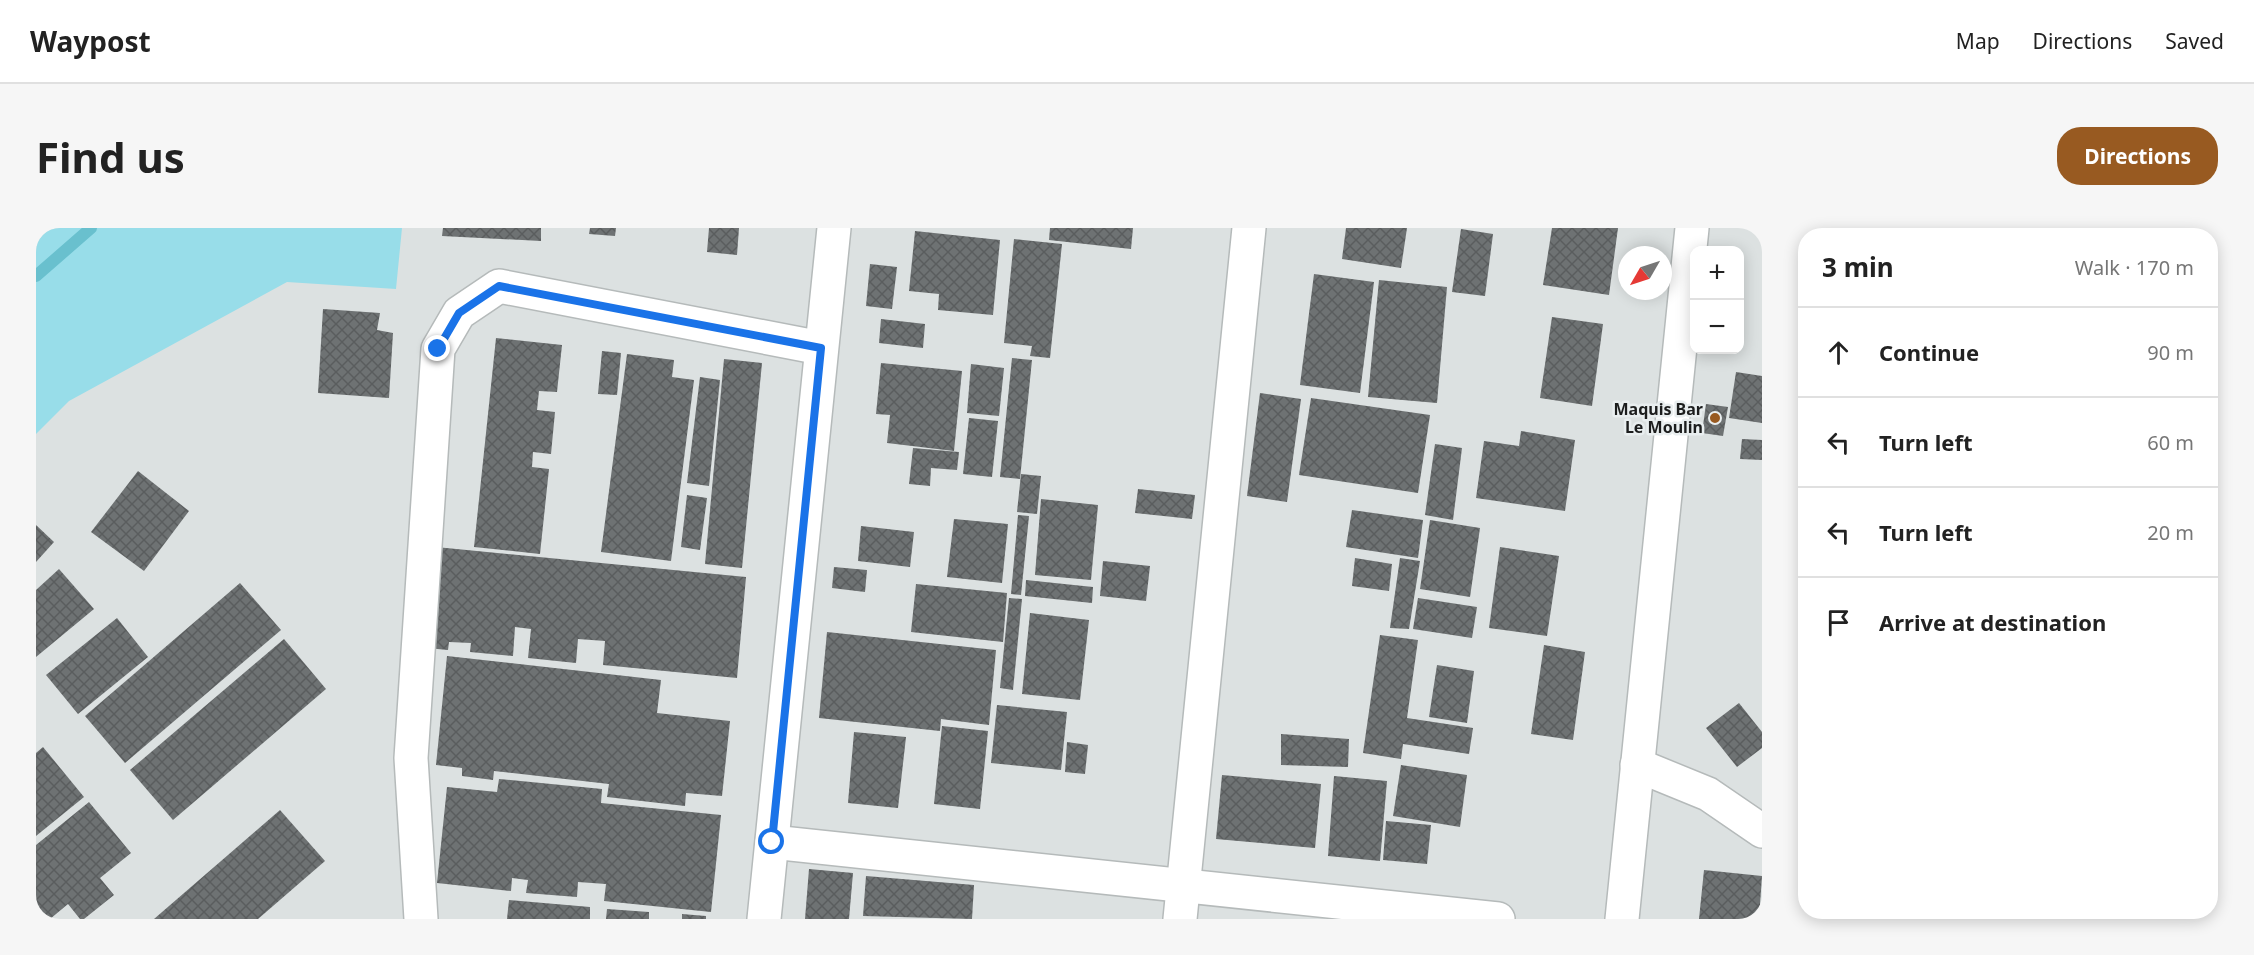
<!DOCTYPE html>
<html lang="en">
<head>
<meta charset="utf-8">
<style>
	:root { --surface:#fff; --page:#f6f6f6; --text:#222; --muted:#767676; --line:#e0e0e0; --accent:#985a21 }
	body { margin:0; font-family:"Noto Sans",sans-serif; background:var(--page); color:var(--text) }
	.controls { position:absolute; right:18px; top:18px; display:grid; overflow:hidden; border-radius:12px; box-shadow:0 3px 15px #0003 }
	.controls button { width:54px; height:54px; display:grid; place-items:center; padding:0; border:0; border-bottom:2px solid var(--line); background:var(--surface); color:var(--text); font:30px sans-serif }
	.compass { position:absolute; left:1582px; top:18px; width:54px; height:54px; border-radius:50%; background:var(--surface); box-shadow:0 3px 15px #0003; rotate:231deg }
	.stop { position:absolute; width:18px; height:18px; margin:-14px; border:4px solid #1a73e8; border-radius:50%; background:#fff }
	.stop.end { background:#1a73e8; border-color:#fff; box-shadow:0 2px 6px #0008 }
	.list { margin:0; padding:0; list-style:none }
	h2 { display:flex; justify-content:space-between; align-items:center; height:78px; margin:0; padding:0 24px; font-size:26px }
	h2 small { font-size:20px; font-weight:400; color:var(--muted) }
	.list li { display:grid; grid-template-columns:39px 1fr auto; gap:18px; align-items:center; box-sizing:border-box; height:90px; padding:0 24px; border-top:2px solid var(--line) }
	.list b { display:block; font-size:22px; white-space:nowrap }
	.list em { font-size:20px; font-style:normal; color:var(--muted) }
	.icon { flex:none; width:33px; height:33px; fill:none; stroke:currentColor; stroke-width:2; stroke-linecap:round; stroke-linejoin:round }
	.map { position:relative; flex:none; width:1726px; height:691px; overflow:hidden; border-radius:24px }
	header { display:flex; align-items:center; gap:36px; box-sizing:border-box; height:84px; padding:0 30px; background:var(--surface); border-bottom:2px solid var(--line) }
	header strong { font-size:28px }
	nav { display:flex; gap:33px; margin-inline-start:auto; font-size:21px }
	.intro { display:flex; align-items:center; justify-content:space-between; box-sizing:border-box; height:144px; padding:0 36px }
	h1 { margin:0; font-size:42px }
	.button { padding:15px 27px; border-radius:24px; background:var(--accent); color:#fff; font-size:21px; font-weight:700 }
	main { display:flex; gap:36px; padding:0 36px }
	aside { flex:1; background:var(--surface); border-radius:24px; box-shadow:0 3px 15px #0003 }
	.map>svg:first-child { display:block }
	.grass { fill:#98dde9 }
	.lines { fill:none; stroke-linecap:round; stroke-linejoin:round }
	.stream { stroke:#69c0ce; stroke-width:12 }
	.building { fill:url(#building-cross-hatch) }
	.minor-casing { stroke:#b5baba; stroke-width:36 }
	.minor { stroke:#fff; stroke-width:33 }
	.route { stroke:#1a73e8; stroke-width:8 }
	.poi-dot { fill:#985a21; stroke:#e9eeef; stroke-width:2 }
	.labels { text-anchor:middle; dominant-baseline:central; stroke-width:5; stroke-linejoin:round; paint-order:stroke }
	.poi-label { font-size:16px; font-weight:bold; fill:#1c1d1d; stroke:#e9eeef; text-anchor:end }
</style>
</head>
<body>
<header>
<strong>Waypost</strong>
<nav><a>Map</a><a>Directions</a><a>Saved</a></nav>
</header>
<div class="intro"><h1>Find us</h1><a class="button">Directions</a></div>
<main>
<div class="map">
<svg width="1726" height="691" viewBox="0 0 1726 691">
	<defs>
		<pattern id="building-cross-hatch" width="8" height="8" patternUnits="userSpaceOnUse" patternTransform="scale(1.5)"><rect width="8" height="8" fill="#6e7273"/><path d="M0 0l8 8M0 8l8-8" fill="none" stroke="#5a5d5e"/></pattern>
	</defs>
	<rect width="100%" height="100%" fill="#dce1e1"/>
	<path class="grass" d="M 0,0 L 366,0 L 360,61 L 251,54 L 33,173 L 0,206 Z"/>
	<g class="lines">
		<path class="stream" d="M 0,48 L 55,0"/>
	</g>
	<g class="building">
		<path d="M 407,0 L 505,0 L 505,13 L 406,8 Z"/>
		<path d="M 554,0 L 580,0 L 579,8 L 553,6 Z"/>
		<path d="M 673,0 L 703,0 L 701,27 L 671,24 Z"/>
		<path d="M 1014,0 L 1097,0 L 1095,21 L 1013,12 Z"/>
		<path d="M 1310,0 L 1371,0 L 1365,40 L 1306,31 Z"/>
		<path d="M 1516,0 L 1582,0 L 1573,67 L 1507,57 Z"/>
		<path d="M 1425,1 L 1457,6 L 1449,68 L 1416,64 Z"/>
		<path d="M 879,3 L 964,12 L 957,87 L 902,82 L 903,66 L 873,63 Z"/>
		<path d="M 978,11 L 1026,16 L 1014,130 L 994,128 L 996,118 L 968,115 Z"/>
		<path d="M 834,36 L 861,39 L 856,81 L 830,78 Z"/>
		<path d="M 1278,46 L 1338,54 L 1324,165 L 1264,157 Z"/>
		<path d="M 1343,52 L 1411,59 L 1401,175 L 1332,169 Z"/>
		<path d="M 287,81 L 344,85 L 341,102 L 357,105 L 353,170 L 282,165 Z"/>
		<path d="M 1516,89 L 1567,96 L 1556,178 L 1504,170 Z"/>
		<path d="M 845,91 L 889,96 L 887,120 L 843,115 Z"/>
		<path d="M 460,110 L 526,117 L 521,164 L 503,163 L 501,182 L 519,184 L 515,226 L 497,224 L 496,239 L 513,241 L 504,326 L 438,319 Z"/>
		<path d="M 566,123 L 585,125 L 581,167 L 562,166 Z"/>
		<path d="M 591,126 L 638,132 L 636,149 L 658,152 L 635,333 L 565,324 Z"/>
		<path d="M 976,130 L 996,132 L 984,251 L 964,249 Z"/>
		<path d="M 688,131 L 726,135 L 706,340 L 669,336 Z"/>
		<path d="M 845,135 L 926,143 L 918,223 L 851,215 L 854,187 L 840,186 Z"/>
		<path d="M 935,136 L 968,140 L 963,188 L 931,185 Z"/>
		<path d="M 1700,144 L 1726,148 L 1726,195 L 1693,190 Z"/>
		<path d="M 664,149 L 684,152 L 673,258 L 651,255 Z"/>
		<path d="M 1224,165 L 1265,171 L 1251,274 L 1211,268 Z"/>
		<path d="M 1275,170 L 1394,187 L 1382,265 L 1263,247 Z"/>
		<path d="M 1670,176 L 1692,179 L 1687,208 L 1666,205 Z"/>
		<path d="M 933,190 L 962,193 L 956,249 L 927,246 Z"/>
		<path d="M 1485,203 L 1539,212 L 1529,283 L 1440,270 L 1448,213 L 1483,218 Z"/>
		<path d="M 1706,211 L 1726,212 L 1726,232 L 1704,231 Z"/>
		<path d="M 1399,216 L 1426,220 L 1417,292 L 1389,287 Z"/>
		<path d="M 877,220 L 923,224 L 921,242 L 895,240 L 894,258 L 873,256 Z"/>
		<path d="M 102,243 L 153,283 L 108,343 L 55,304 Z"/>
		<path d="M 985,246 L 1005,248 L 1001,286 L 981,284 Z"/>
		<path d="M 1102,261 L 1159,267 L 1156,291 L 1099,285 Z"/>
		<path d="M 651,267 L 671,270 L 664,322 L 645,319 Z"/>
		<path d="M 1005,271 L 1062,277 L 1055,352 L 999,347 Z"/>
		<path d="M 1316,282 L 1387,292 L 1382,330 L 1310,319 Z"/>
		<path d="M 982,287 L 993,288 L 985,367 L 975,366 Z"/>
		<path d="M 918,291 L 972,296 L 966,355 L 911,349 Z"/>
		<path d="M 1394,292 L 1444,300 L 1434,369 L 1384,361 Z"/>
		<path d="M 0,297 L 18,314 L 0,334 Z"/>
		<path d="M 825,298 L 878,304 L 874,339 L 822,333 Z"/>
		<path d="M 400,319 L 710,349 L 701,450 L 567,437 L 569,413 L 542,411 L 540,435 L 492,430 L 495,401 L 479,399 L 477,428 L 434,424 L 435,415 L 413,414 L 412,422 L 391,420 Z"/>
		<path d="M 1464,319 L 1523,328 L 1511,408 L 1453,400 Z"/>
		<path d="M 1319,330 L 1356,336 L 1353,363 L 1316,358 Z"/>
		<path d="M 1364,330 L 1384,333 L 1373,401 L 1354,400 Z"/>
		<path d="M 1067,333 L 1114,338 L 1110,373 L 1064,368 Z"/>
		<path d="M 798,339 L 831,342 L 829,364 L 796,360 Z"/>
		<path d="M 23,341 L 58,381 L 0,429 L 0,362 Z"/>
		<path d="M 990,352 L 1057,359 L 1056,375 L 989,368 Z"/>
		<path d="M 204,355 L 245,402 L 89,535 L 49,488 Z"/>
		<path d="M 880,356 L 971,365 L 967,414 L 875,404 Z"/>
		<path d="M 973,370 L 986,371 L 977,462 L 964,460 Z"/>
		<path d="M 1382,370 L 1441,379 L 1436,410 L 1377,401 Z"/>
		<path d="M 994,385 L 1053,392 L 1044,472 L 986,466 Z"/>
		<path d="M 81,390 L 112,429 L 42,486 L 10,447 Z"/>
		<path d="M 791,404 L 960,422 L 953,497 L 905,491 L 904,503 L 783,490 Z"/>
		<path d="M 1344,407 L 1382,412 L 1371,490 L 1437,500 L 1433,526 L 1367,516 L 1365,531 L 1327,525 Z"/>
		<path d="M 248,411 L 290,461 L 137,592 L 94,542 Z"/>
		<path d="M 1508,417 L 1549,424 L 1537,512 L 1495,506 Z"/>
		<path d="M 411,428 L 625,452 L 621,485 L 694,493 L 686,568 L 650,565 L 649,578 L 571,569 L 573,556 L 458,543 L 457,552 L 426,548 L 426,540 L 400,537 Z"/>
		<path d="M 1401,437 L 1438,443 L 1431,495 L 1393,489 Z"/>
		<path d="M 1703,475 L 1726,504 L 1726,520 L 1701,539 L 1670,500 Z"/>
		<path d="M 961,477 L 1031,484 L 1025,542 L 955,535 Z"/>
		<path d="M 906,498 L 952,503 L 944,581 L 898,576 Z"/>
		<path d="M 818,504 L 870,509 L 862,580 L 812,575 Z"/>
		<path d="M 1245,506 L 1313,511 L 1312,539 L 1245,537 Z"/>
		<path d="M 1031,514 L 1052,517 L 1049,546 L 1029,544 Z"/>
		<path d="M 7,519 L 48,569 L 0,608 L 0,525 Z"/>
		<path d="M 1365,537 L 1431,547 L 1424,599 L 1357,588 Z"/>
		<path d="M 1186,547 L 1285,556 L 1279,620 L 1180,611 Z"/>
		<path d="M 1298,548 L 1351,553 L 1344,633 L 1292,628 Z"/>
		<path d="M 463,551 L 566,561 L 565,575 L 685,587 L 675,684 L 568,673 L 570,656 L 542,654 L 541,669 L 490,665 L 492,652 L 476,650 L 475,663 L 401,655 L 411,559 L 461,564 Z"/>
		<path d="M 53,574 L 95,625 L 64,650 L 78,667 L 48,691 L 44,691 L 32,676 L 14,691 L 0,691 L 0,617 Z"/>
		<path d="M 244,582 L 289,633 L 222,691 L 118,691 Z"/>
		<path d="M 1350,593 L 1395,597 L 1391,636 L 1347,632 Z"/>
		<path d="M 773,641 L 817,645 L 813,691 L 769,691 Z"/>
		<path d="M 1668,642 L 1726,648 L 1723,691 L 1663,691 Z"/>
		<path d="M 830,648 L 938,657 L 936,691 L 827,688 Z"/>
		<path d="M 473,672 L 554,679 L 554,691 L 471,691 Z"/>
		<path d="M 571,681 L 613,684 L 613,691 L 570,691 Z"/>
		<path d="M 646,686 L 670,688 L 670,691 L 646,691 Z"/>
	</g>
	<g class="lines">
		<defs>
			<g id="minor">
				<path d="M 1601,537 L 1672,566 L 1726,603"/>
				<path d="M 736,614 L 1462,691"/>
				<path d="M 385,691 L 375,530 L 402,121 L 423,85 L 463,58 L 785,120"/>
				<path d="M 728,691 L 798,0"/>
				<path d="M 1144,691 L 1213,0"/>
				<path d="M 1586,691 L 1656,0"/>
			</g>
		</defs>
		<use href="#minor" class="minor-casing"/>
		<use href="#minor" class="minor"/>
	</g>
	<g class="lines">
		<path class="route" d="M 402,121 L 423,85 L 463,58 L 785,120 L 736,614"/>
	</g>
	<circle class="poi-dot" cx="1679" cy="190" r="6"/>
	<g class="labels">
		<g class="poi-label">
			<text x="1667" y="181">Maquis Bar<tspan x="1667" dy="18">Le Moulin</tspan></text>
		</g>
	</g>
</svg>
<div class="controls">
<button>+</button>
<button>−</button>
</div>
<svg class="compass" viewBox="-18 -18 36 36"><path d="M0-13l5 13h-10z" fill="#e53935"/><path d="M0 13l5-13h-10z" fill="#767676"/></svg>
<div class="stop" style="left:736px;top:614px"></div>
<div class="stop end" style="left:402px;top:121px"></div>
</div>
<aside>
<h2>3 min<small>Walk · 170 m</small></h2>
<ul class="list">
<li><svg class="icon" aria-label="ahead" viewBox="0 0 24 24"><path d="M12 20V5M6 11l6-6 6 6"/></svg><div><b>Continue</b></div><em>90 m</em></li>
<li><svg class="icon" aria-label="left" viewBox="0 0 24 24"><path d="M17 20v-9H6M10 6l-5 5 5 5"/></svg><div><b>Turn left</b></div><em>60 m</em></li>
<li><svg class="icon" aria-label="left" viewBox="0 0 24 24"><path d="M17 20v-9H6M10 6l-5 5 5 5"/></svg><div><b>Turn left</b></div><em>20 m</em></li>
<li><svg class="icon" aria-label="arrive" viewBox="0 0 24 24"><path d="M6 21V4h12l-3 4 3 4H6"/></svg><div><b>Arrive at destination</b></div></li>
</ul>
</aside>
</main>
</body>
</html>
